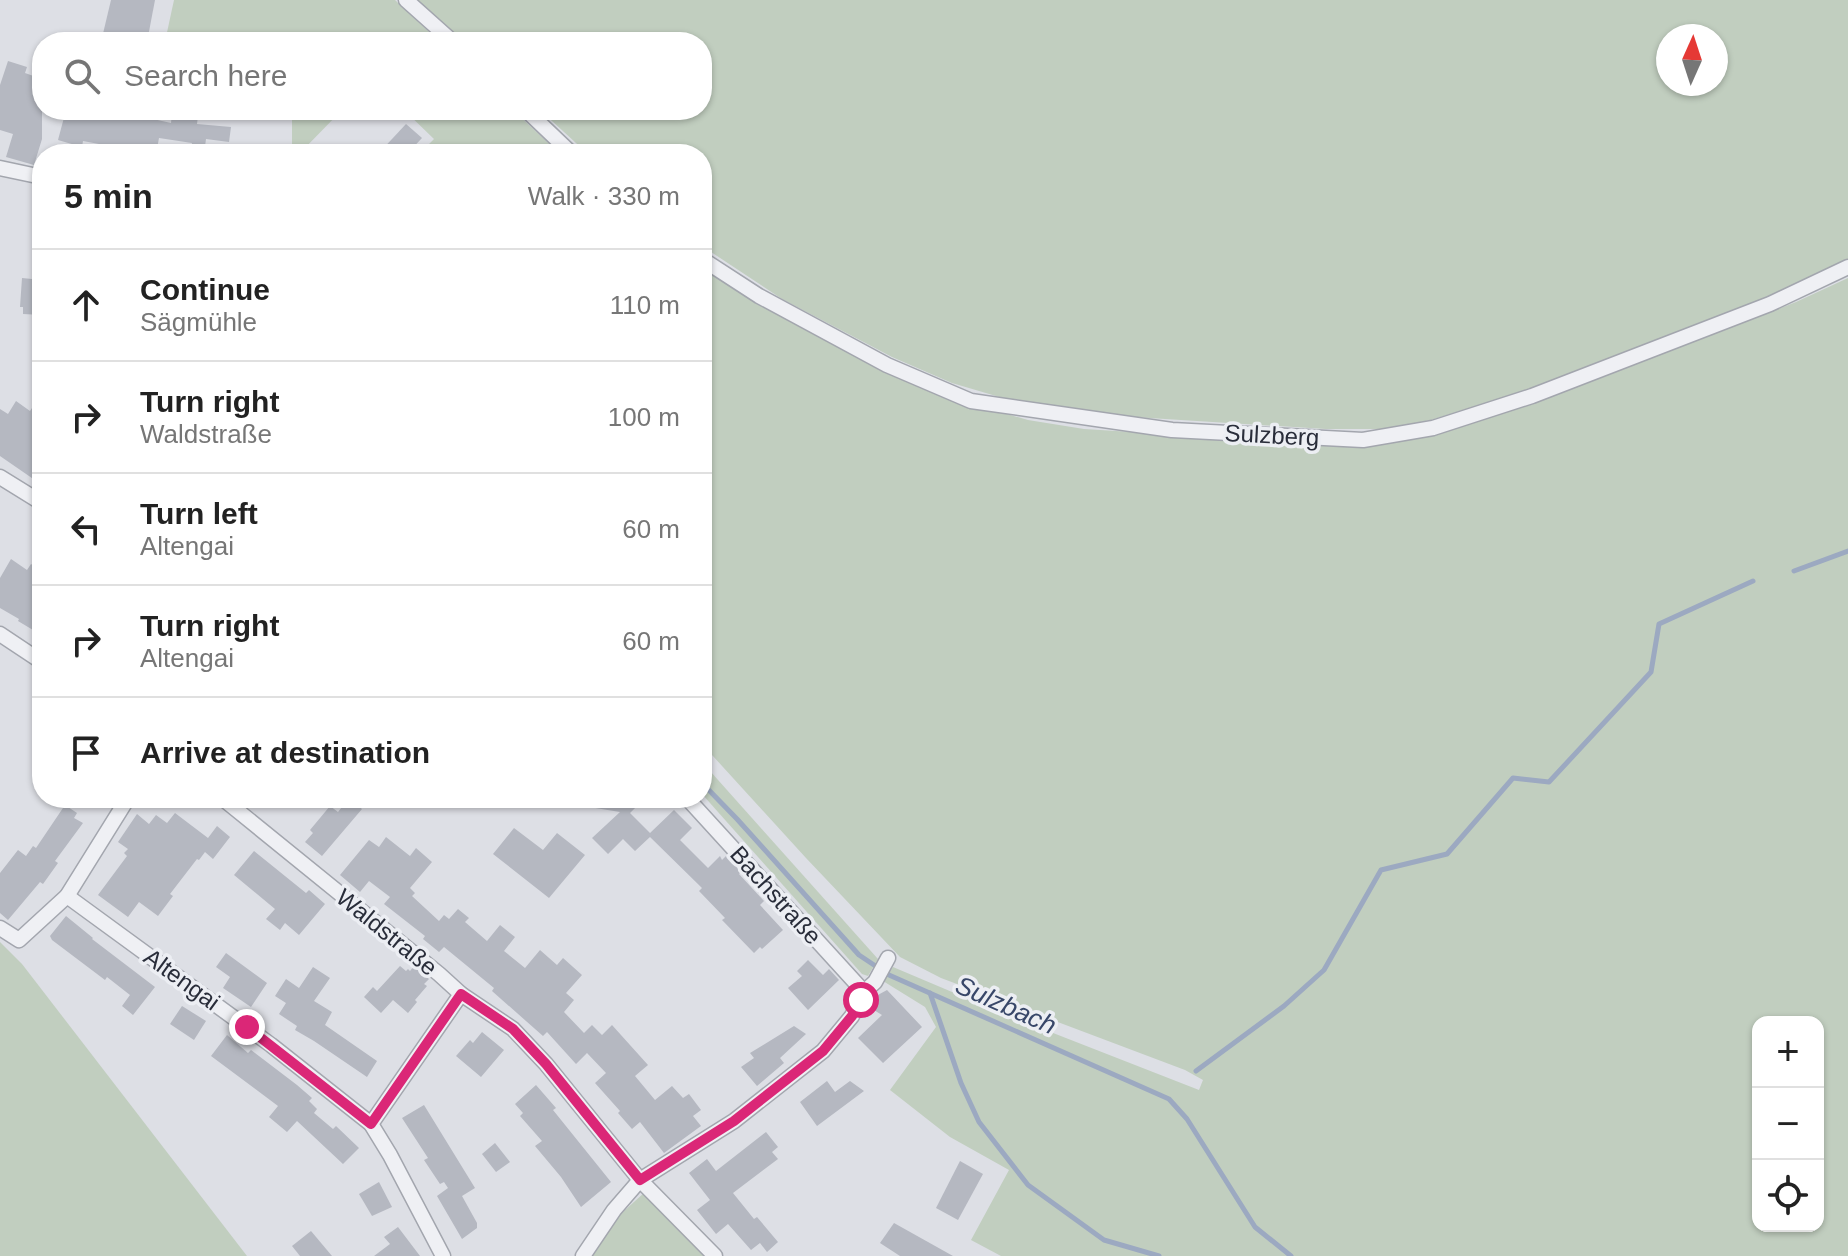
<!DOCTYPE html>
<html lang="en">
<head>
<meta charset="utf-8">
<style>
	:root { --surface:#fff; --page:#f6f6f6; --text:#222; --muted:#767676; --line:#e0e0e0 }
	body { margin:0; font-family:Helvetica,sans-serif; background:var(--page); color:var(--text) }
	.controls { position:absolute; right:24px; bottom:24px; display:grid; overflow:hidden; border-radius:16px; box-shadow:0 2px 6px #0004 }
	.controls button { width:72px; height:72px; display:grid; place-items:center; padding:0; border:0; border-bottom:2px solid var(--line); background:var(--surface); color:var(--text); font:40px sans-serif }
	.compass { position:absolute; left:1656px; top:24px; width:72px; height:72px; border-radius:50%; background:var(--surface); box-shadow:0 2px 6px #0004; rotate:3deg }
	.stop { position:absolute; width:24px; height:24px; margin:-18px; border:6px solid #db2777; border-radius:50%; background:#fff }
	.stop.end { background:#db2777; border-color:#fff; box-shadow:0 2px 8px #0008 }
	.list { margin:0; padding:0; list-style:none }
	h2 { display:flex; justify-content:space-between; align-items:center; height:104px; margin:0; padding:0 32px; font-size:34px }
	h2 small { font-size:26px; font-weight:400; color:var(--muted) }
	.list li { display:grid; grid-template-columns:52px 1fr auto; gap:24px; align-items:center; box-sizing:border-box; height:112px; padding:0 32px; border-top:2px solid var(--line) }
	.list b { display:block; font-size:30px; white-space:nowrap }
	.list p { margin:0; font-size:26px; white-space:nowrap; color:var(--muted) }
	.list em { font-size:26px; font-style:normal; color:var(--muted) }
	.icon { flex:none; width:44px; height:44px; fill:none; stroke:currentColor; stroke-width:2; stroke-linecap:round; stroke-linejoin:round }
	.map { position:relative; flex:none; width:1848px; height:1256px; overflow:hidden }
	.search { position:absolute; background:var(--surface); box-shadow:0 2px 6px #0004; left:32px; top:32px; width:680px; height:88px; display:flex; align-items:center; gap:20px; box-sizing:border-box; padding:0 28px; border-radius:32px; color:var(--muted); font-size:30px }
	.panel { position:absolute; background:var(--surface); box-shadow:0 2px 6px #0004; left:32px; top:144px; width:680px; height:664px; border-radius:32px }
	.map>svg:first-child { display:block }
	.green { fill:#c1cebf; fill-rule:evenodd }
	.lines { fill:none; stroke-linecap:round; stroke-linejoin:round }
	.stream { stroke:#9ca9c1; stroke-width:5 }
	.building { fill:#b5b8c1 }
	.street-casing { stroke:#a3a6ae; stroke-width:17 }
	.street { stroke:#eff0f4; stroke-width:14 }
	.route { stroke:#db2777; stroke-width:10 }
	.labels { text-anchor:middle; dominant-baseline:central; stroke-width:7; stroke-linejoin:round; paint-order:stroke }
	.street-label { font-size:24px; fill:#292d3a; stroke:#eceef3 }
	.water-label { font-size:26px; font-style:italic; fill:#384769; stroke:#eceef3 }
</style>
</head>
<body>
<div class="map">
<svg width="1848" height="1256" viewBox="0 0 1848 1256">
	<rect width="100%" height="100%" fill="#dddfe5"/>
	<g class="green">
		<path d="M 174,0 L 395,0 L 440,42 L 184,42 L 166,37 Z"/>
		<path d="M 416,0 L 1848,0 L 1848,261 L 1790,288 L 1528,390 L 1431,420 L 1382,429 L 1326,429 L 1086,414 L 1030,406 L 952,383 L 892,357 L 782,299 L 702,246 L 702,154 L 588,154 L 540,110 L 702,110 L 702,42 L 464,42 ZM 1668,36 L 1716,36 L 1716,84 L 1668,84 Z"/>
		<path d="M 292,110 L 342,110 L 299,154 L 292,154 Z"/>
		<path d="M 404,110 L 513,110 L 560,154 L 419,154 L 434,139 Z"/>
		<path d="M 702,267 L 948,397 L 1028,420 L 1084,429 L 1326,444 L 1434,434 L 1533,404 L 1796,302 L 1848,278 L 1848,1256 L 1001,1256 L 971,1240 L 1009,1170 L 950,1137 L 890,1090 L 936,1027 L 925,1007 L 883,981 L 893,967 L 997,1011 L 1199,1090 L 1203,1080 L 1185,1070 L 941,978 L 900,957 L 806,858 L 702,744 ZM 1758,1022 L 1818,1022 L 1818,1226 L 1758,1226 Z"/>
		<path d="M 702,762 L 878,959 L 868,976 L 862,974 L 702,794 Z"/>
		<path d="M 0,942 L 22,964 L 247,1256 L 0,1256 Z"/>
		<path d="M 645,1192 L 706,1256 L 591,1256 L 613,1221 Z"/>
	</g>
	<g class="lines">
		<g class="stream">
			<path d="M 1794,571 L 1848,551"/>
			<path d="M 702,783 L 737,819 L 859,955 L 889,975 L 1169,1099 L 1187,1119 L 1255,1227 L 1291,1256"/>
			<path d="M 930,993 L 961,1083 L 979,1122 L 1028,1185 L 1104,1240 L 1159,1256"/>
			<path d="M 1196,1071 L 1284,1006 L 1324,970 L 1381,870 L 1447,854 L 1513,778 L 1549,782 L 1651,672 L 1659,624 L 1753,581"/>
		</g>
	</g>
	<g class="building">
		<path d="M 111,0 L 155,0 L 147,42 L 101,42 Z"/>
		<path d="M 8,61 L 27,67 L 25,73 L 42,79 L 42,139 L 34,165 L 6,157 L 13,134 L 0,130 L 0,85 Z"/>
		<path d="M 66,110 L 145,110 L 144,117 L 171,123 L 172,113 L 198,116 L 197,124 L 231,127 L 229,142 L 206,139 L 204,154 L 190,154 L 192,143 L 159,138 L 156,154 L 113,154 L 115,147 L 83,141 L 82,147 L 58,140 Z"/>
		<path d="M 406,124 L 422,138 L 407,154 L 378,154 Z"/>
		<path d="M 22,278 L 42,280 L 42,315 L 23,314 L 23,307 L 20,307 Z"/>
		<path d="M 42,393 L 42,485 L 0,456 L 0,409 L 8,414 L 16,401 L 30,411 Z"/>
		<path d="M 11,559 L 27,570 L 31,564 L 42,571 L 42,625 L 38,633 L 18,621 L 19,619 L 0,608 L 0,578 Z"/>
		<path d="M 349,798 L 362,809 L 322,856 L 305,842 L 313,833 L 310,830 L 330,806 L 338,812 Z"/>
		<path d="M 584,798 L 645,798 L 630,813 L 650,833 L 674,810 L 692,828 L 680,840 L 708,868 L 720,856 L 722,860 L 726,856 L 741,872 L 739,874 L 764,901 L 760,905 L 783,930 L 762,949 L 760,947 L 754,953 L 722,920 L 725,918 L 699,891 L 702,888 L 650,837 L 635,851 L 623,839 L 608,854 L 592,838 L 620,812 L 583,806 Z"/>
		<path d="M 65,805 L 77,813 L 74,818 L 83,823 L 55,861 L 58,863 L 43,884 L 40,882 L 8,920 L 0,913 L 0,873 L 18,850 L 26,856 L 33,846 L 36,848 Z"/>
		<path d="M 175,813 L 208,838 L 217,826 L 230,837 L 213,859 L 205,852 L 199,860 L 197,859 L 170,894 L 173,896 L 158,916 L 139,902 L 128,917 L 98,895 L 127,856 L 124,853 L 128,849 L 118,842 L 137,814 L 149,824 L 156,815 L 167,823 Z"/>
		<path d="M 514,828 L 543,850 L 557,833 L 585,855 L 549,898 L 493,854 Z"/>
		<path d="M 386,837 L 410,856 L 416,848 L 432,862 L 410,888 L 415,893 L 412,896 L 439,921 L 444,915 L 449,919 L 458,909 L 469,918 L 465,922 L 487,941 L 500,925 L 515,937 L 504,951 L 525,968 L 540,950 L 557,965 L 563,958 L 582,975 L 566,993 L 574,1000 L 564,1012 L 584,1033 L 592,1025 L 602,1035 L 612,1025 L 648,1065 L 635,1076 L 655,1100 L 672,1086 L 683,1098 L 689,1094 L 701,1110 L 693,1116 L 701,1126 L 664,1153 L 640,1122 L 632,1129 L 618,1113 L 620,1111 L 595,1083 L 606,1073 L 587,1053 L 576,1064 L 547,1032 L 543,1036 L 492,991 L 494,988 L 444,947 L 439,952 L 423,939 L 425,936 L 384,904 L 390,897 L 369,881 L 360,892 L 340,875 L 369,840 L 379,847 Z"/>
		<path d="M 254,851 L 306,893 L 309,890 L 325,904 L 299,935 L 285,923 L 280,930 L 266,919 L 275,909 L 234,875 Z"/>
		<path d="M 66,916 L 93,938 L 92,939 L 155,987 L 133,1015 L 122,1006 L 130,995 L 107,977 L 105,980 L 52,940 L 50,936 Z"/>
		<path d="M 226,953 L 267,983 L 251,1007 L 223,988 L 230,977 L 216,967 Z"/>
		<path d="M 808,960 L 823,975 L 829,969 L 839,980 L 808,1010 L 788,988 L 802,976 L 797,971 Z"/>
		<path d="M 400,966 L 406,971 L 408,969 L 410,971 L 414,966 L 429,979 L 424,984 L 427,986 L 415,1000 L 417,1002 L 408,1013 L 393,1000 L 381,1013 L 364,997 L 373,987 L 377,991 Z"/>
		<path d="M 313,967 L 330,978 L 314,1001 L 332,1012 L 325,1025 L 377,1061 L 367,1077 L 314,1041 L 295,1030 L 297,1026 L 279,1014 L 286,1003 L 275,996 L 286,979 L 299,988 Z"/>
		<path d="M 887,990 L 922,1027 L 883,1063 L 858,1038 L 882,1015 L 869,1007 L 876,996 Z"/>
		<path d="M 182,1006 L 206,1021 L 194,1040 L 170,1024 Z"/>
		<path d="M 794,1026 L 806,1034 L 780,1058 L 784,1063 L 757,1086 L 741,1067 L 754,1058 L 750,1053 Z"/>
		<path d="M 482,1032 L 504,1050 L 481,1077 L 456,1056 L 470,1040 L 473,1043 Z"/>
		<path d="M 227,1035 L 248,1053 L 251,1050 L 297,1085 L 312,1098 L 309,1101 L 317,1109 L 314,1113 L 333,1129 L 336,1126 L 359,1148 L 343,1164 L 297,1121 L 287,1132 L 269,1117 L 278,1106 L 211,1056 Z"/>
		<path d="M 827,1081 L 835,1092 L 850,1081 L 864,1091 L 817,1126 L 800,1102 Z"/>
		<path d="M 536,1085 L 556,1108 L 553,1110 L 611,1182 L 581,1207 L 561,1177 L 535,1146 L 542,1141 L 520,1116 L 523,1113 L 515,1104 Z"/>
		<path d="M 424,1105 L 475,1188 L 462,1196 L 477,1223 L 477,1228 L 462,1239 L 437,1196 L 448,1188 L 444,1182 L 440,1184 L 424,1160 L 428,1158 L 402,1118 Z"/>
		<path d="M 766,1132 L 778,1147 L 772,1152 L 778,1159 L 733,1193 L 754,1219 L 757,1217 L 778,1242 L 767,1252 L 760,1243 L 751,1250 L 728,1224 L 716,1234 L 697,1210 L 710,1200 L 689,1173 L 707,1159 L 716,1171 Z"/>
		<path d="M 495,1143 L 510,1162 L 496,1172 L 482,1154 Z"/>
		<path d="M 960,1161 L 983,1174 L 958,1220 L 936,1208 Z"/>
		<path d="M 379,1182 L 392,1207 L 372,1216 L 359,1194 Z"/>
		<path d="M 894,1223 L 953,1256 L 900,1256 L 880,1243 Z"/>
		<path d="M 398,1227 L 420,1256 L 374,1256 L 390,1244 L 384,1237 Z"/>
		<path d="M 311,1231 L 332,1256 L 300,1256 L 292,1246 Z"/>
	</g>
	<g class="lines">
		<defs>
			<g id="street">
				<path d="M 406,0 L 453,42"/>
				<path d="M 526,110 L 572,154"/>
				<path d="M 0,168 L 42,177"/>
				<path d="M 702,259 L 759,296 L 887,365 L 971,401 L 1172,430 L 1363,440 L 1433,428 L 1532,396 L 1770,304 L 1848,267"/>
				<path d="M 0,477 L 42,503"/>
				<path d="M 0,634 L 42,662"/>
				<path d="M 222,798 L 439,974 L 461,994 L 513,1029 L 546,1064 L 640,1180 L 715,1256"/>
				<path d="M 687,798 L 864,992"/>
				<path d="M 67,896 L 271,1045 L 371,1124 L 390,1155 L 443,1256"/>
				<path d="M 0,928 L 19,940 L 67,896 L 128,798"/>
				<path d="M 371,1124 L 461,994"/>
				<path d="M 583,1256 L 614,1210 L 640,1180 L 734,1121 L 823,1051 L 852,1016 L 864,992 L 875,982 L 888,958"/>
			</g>
		</defs>
		<use href="#street" class="street-casing"/>
		<use href="#street" class="street"/>
	</g>
	<g class="lines">
		<path class="route" d="M 247,1027 L 371,1124 L 461,994 L 513,1029 L 546,1064 L 640,1180 L 734,1121 L 823,1051 L 852,1016 L 861,1000"/>
	</g>
	<g class="labels">
		<g class="street-label">
			<text transform="translate(1272 435) rotate(3)">Sulzberg</text>
			<text transform="translate(776 895) rotate(48)">Bachstraße</text>
			<text transform="translate(387 932) rotate(39)">Waldstraße</text>
			<text transform="translate(182 979) rotate(36)">Altengai</text>
		</g>
		<g class="water-label">
			<text transform="translate(1006 1005) rotate(24)">Sulzbach</text>
		</g>
	</g>
</svg>
<div class="controls">
<button>+</button>
<button>−</button>
<button><svg class="icon" aria-label="locate" viewBox="0 0 24 24"><circle cx="12" cy="12" r="6"/><path d="M12 2v4M12 18v4M2 12h4M18 12h4"/></svg></button>
</div>
<svg class="compass" viewBox="-18 -18 36 36"><path d="M0-13l5 13h-10z" fill="#e53935"/><path d="M0 13l5-13h-10z" fill="#767676"/></svg>
<div class="stop" style="left:861px;top:1000px"></div>
<div class="stop end" style="left:247px;top:1027px"></div>
<div class="search"><svg class="icon" aria-label="search" viewBox="0 0 24 24"><circle cx="10" cy="10" r="6"/><path d="M15 15l6 6"/></svg>Search here</div>
<section class="panel">
<h2>5 min<small>Walk · 330 m</small></h2>
<ul class="list">
<li><svg class="icon" aria-label="ahead" viewBox="0 0 24 24"><path d="M12 20V5M6 11l6-6 6 6"/></svg><div><b>Continue</b><p>Sägmühle</p></div><em>110 m</em></li>
<li><svg class="icon" aria-label="right" viewBox="0 0 24 24"><path d="M7 20v-9h11M14 6l5 5-5 5"/></svg><div><b>Turn right</b><p>Waldstraße</p></div><em>100 m</em></li>
<li><svg class="icon" aria-label="left" viewBox="0 0 24 24"><path d="M17 20v-9H6M10 6l-5 5 5 5"/></svg><div><b>Turn left</b><p>Altengai</p></div><em>60 m</em></li>
<li><svg class="icon" aria-label="right" viewBox="0 0 24 24"><path d="M7 20v-9h11M14 6l5 5-5 5"/></svg><div><b>Turn right</b><p>Altengai</p></div><em>60 m</em></li>
<li><svg class="icon" aria-label="arrive" viewBox="0 0 24 24"><path d="M6 21V4h12l-3 4 3 4H6"/></svg><div><b>Arrive at destination</b></div></li>
</ul>
</section>
</div>
</body>
</html>
